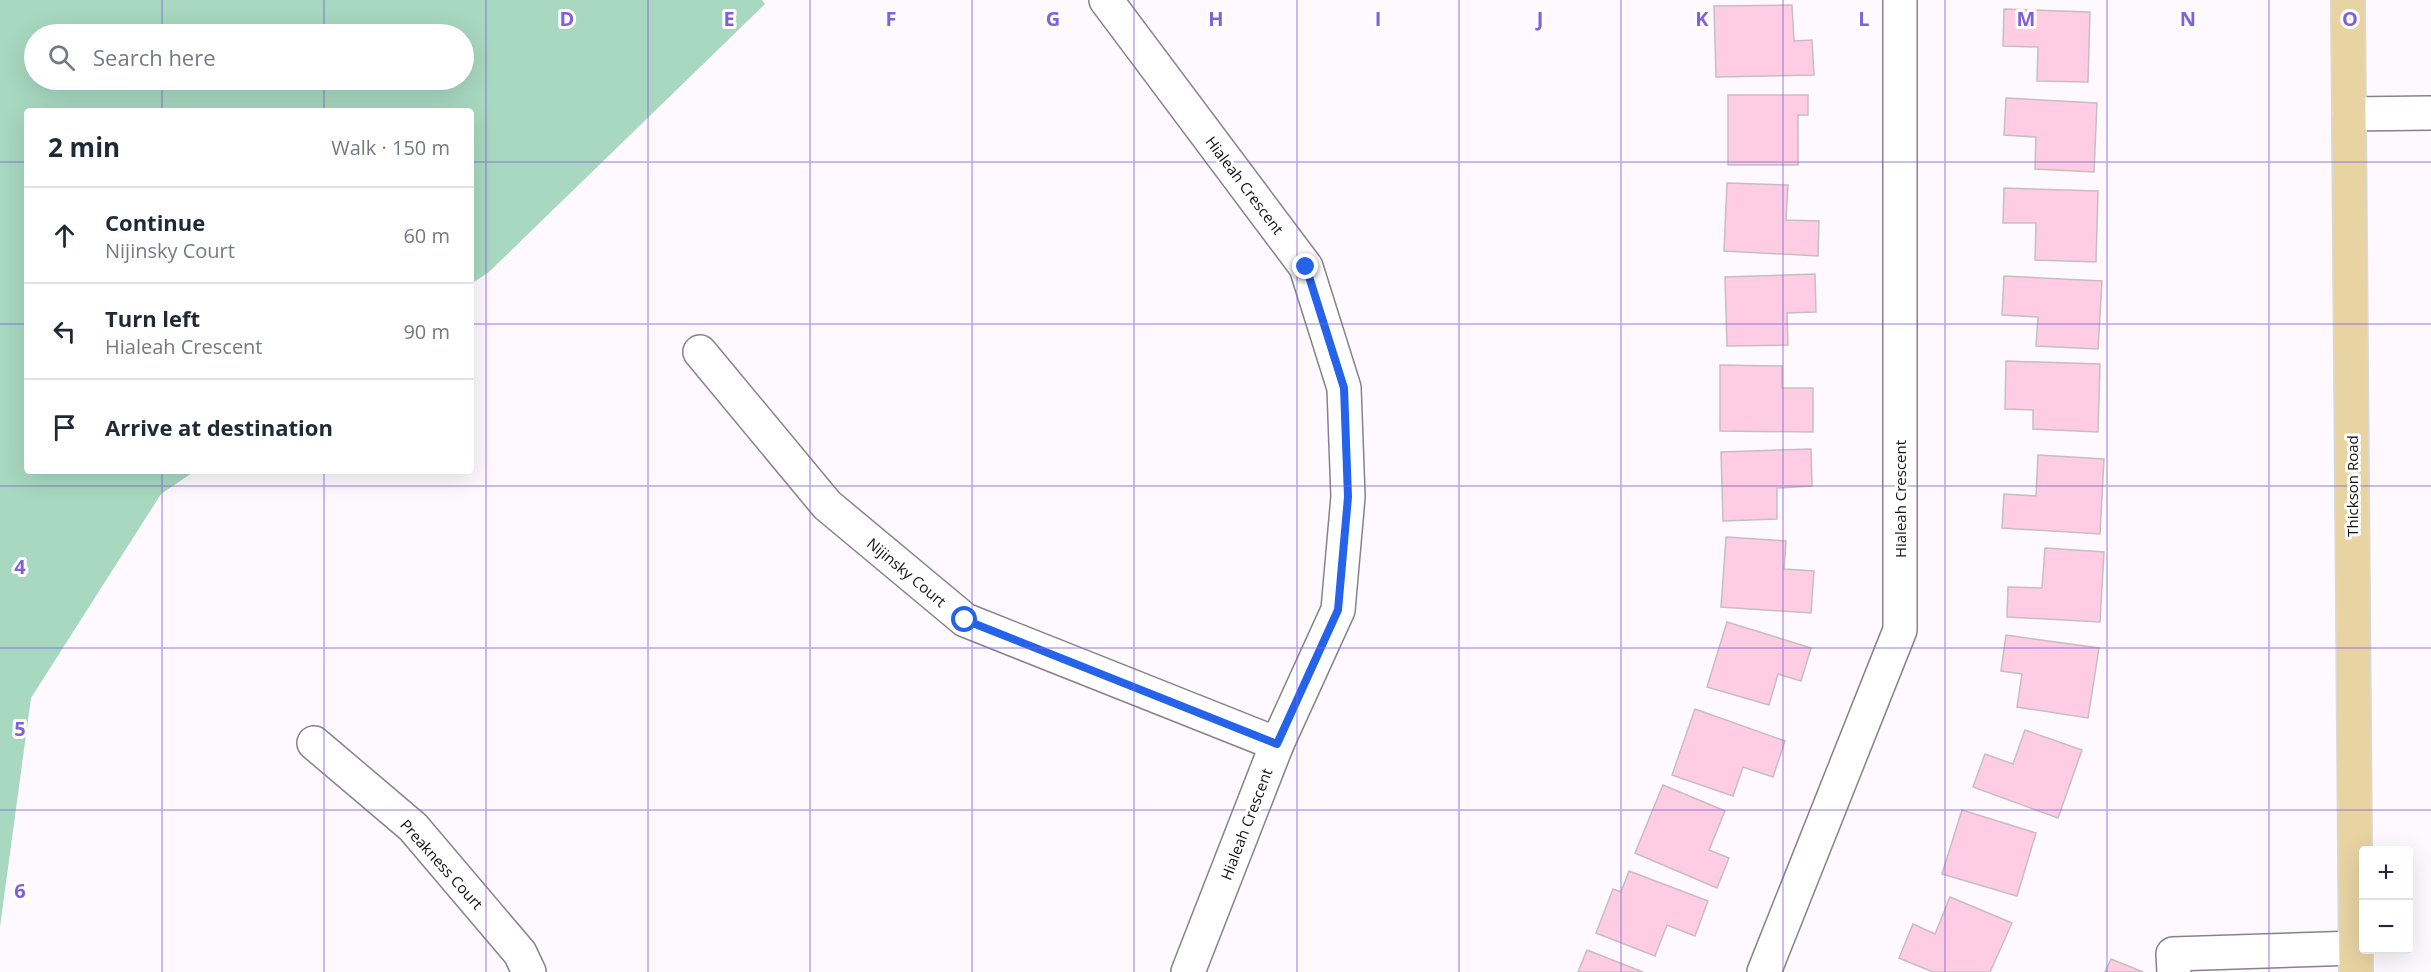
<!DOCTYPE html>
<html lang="en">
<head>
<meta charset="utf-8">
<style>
	:root { --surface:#fff; --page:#f6f6f7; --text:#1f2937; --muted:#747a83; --line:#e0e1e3 }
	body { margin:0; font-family:"Open Sans",sans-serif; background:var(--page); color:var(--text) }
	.controls { position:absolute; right:18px; bottom:18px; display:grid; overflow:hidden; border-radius:6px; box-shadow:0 6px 24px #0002 }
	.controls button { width:54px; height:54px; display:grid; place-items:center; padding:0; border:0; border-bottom:2px solid var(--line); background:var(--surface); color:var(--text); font:30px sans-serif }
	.stop { position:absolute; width:18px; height:18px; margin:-14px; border:4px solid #2563eb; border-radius:50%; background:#fff }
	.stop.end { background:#2563eb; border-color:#fff; box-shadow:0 2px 6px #0008 }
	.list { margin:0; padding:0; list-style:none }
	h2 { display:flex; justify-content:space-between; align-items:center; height:78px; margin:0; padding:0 24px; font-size:26px }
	h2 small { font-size:20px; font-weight:400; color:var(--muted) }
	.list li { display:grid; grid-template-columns:39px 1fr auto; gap:18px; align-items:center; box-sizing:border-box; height:96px; padding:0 24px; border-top:2px solid var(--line) }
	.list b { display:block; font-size:22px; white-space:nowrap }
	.list p { margin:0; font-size:20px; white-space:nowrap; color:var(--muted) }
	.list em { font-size:20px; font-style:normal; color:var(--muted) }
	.icon { flex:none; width:33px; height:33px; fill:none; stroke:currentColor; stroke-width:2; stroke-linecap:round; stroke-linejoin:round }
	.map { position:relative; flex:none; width:2431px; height:972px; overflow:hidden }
	.search { position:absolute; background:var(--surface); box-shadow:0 6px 24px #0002; left:24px; top:24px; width:450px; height:66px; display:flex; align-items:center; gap:15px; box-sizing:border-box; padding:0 21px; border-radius:33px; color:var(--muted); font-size:22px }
	.panel { position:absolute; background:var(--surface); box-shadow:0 6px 24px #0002; left:24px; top:108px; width:450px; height:366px; border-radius:6px }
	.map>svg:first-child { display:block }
	.green { fill:#a8d8c0; fill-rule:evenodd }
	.building { fill:#fecde3; stroke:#c9bdc2; stroke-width:1.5 }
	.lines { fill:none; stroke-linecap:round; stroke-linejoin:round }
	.minor-casing { stroke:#888189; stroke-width:36 }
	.major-casing { stroke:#d9d9d9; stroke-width:36 }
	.minor { stroke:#fff; stroke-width:33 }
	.major { stroke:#e8d3a3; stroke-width:33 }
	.route { stroke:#2563eb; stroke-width:8 }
	.grid { fill:none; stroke:#8260db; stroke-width:1.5; stroke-opacity:0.55 }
	.labels { text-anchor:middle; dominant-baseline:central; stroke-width:6; stroke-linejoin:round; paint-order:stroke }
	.street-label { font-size:15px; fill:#110f12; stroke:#fff }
	.grid-label { font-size:20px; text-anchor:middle; font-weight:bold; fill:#8260db; stroke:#fff; stroke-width:6; stroke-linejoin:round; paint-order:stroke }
</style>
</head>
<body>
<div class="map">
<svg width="2431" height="972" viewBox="0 0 2431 972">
	<rect width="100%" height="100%" fill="#fef8ff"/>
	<path class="green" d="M 0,0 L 762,0 L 765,4 L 489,272 L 471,284 L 471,111 L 27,111 L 27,471 L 195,471 L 161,494 L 31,698 L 0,927 ZM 34,34 L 464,34 L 464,80 L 34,80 Z"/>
	<g class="building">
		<path d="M 1792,5 L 1794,41 L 1812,40 L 1814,75 L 1716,77 L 1714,6 Z"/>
		<path d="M 2004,9 L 2090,12 L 2088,82 L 2037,81 L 2038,47 L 2003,46 Z"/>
		<path d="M 1728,95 L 1808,95 L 1808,115 L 1798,115 L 1798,165 L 1728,165 Z"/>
		<path d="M 2006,98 L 2097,103 L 2094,172 L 2035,169 L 2036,137 L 2004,135 Z"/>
		<path d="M 1727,183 L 1788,185 L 1786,220 L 1819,221 L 1818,256 L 1724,251 Z"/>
		<path d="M 2004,188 L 2098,191 L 2096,262 L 2035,260 L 2036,223 L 2003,223 Z"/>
		<path d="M 1815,274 L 1816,312 L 1787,313 L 1788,345 L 1727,346 L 1725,277 Z"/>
		<path d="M 2004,276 L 2102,281 L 2098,349 L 2036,346 L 2038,317 L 2002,315 Z"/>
		<path d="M 2006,361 L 2100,364 L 2098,432 L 2033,429 L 2033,410 L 2005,409 Z"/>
		<path d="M 1720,365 L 1782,366 L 1782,388 L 1813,388 L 1813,432 L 1720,431 Z"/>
		<path d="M 1811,449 L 1812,486 L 1777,488 L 1777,519 L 1723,521 L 1721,452 Z"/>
		<path d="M 2038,455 L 2104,459 L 2100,534 L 2002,528 L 2004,494 L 2036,496 Z"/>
		<path d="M 1726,537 L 1786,541 L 1784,569 L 1814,571 L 1811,613 L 1721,607 Z"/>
		<path d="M 2045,548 L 2104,552 L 2100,622 L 2007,617 L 2008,587 L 2042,588 Z"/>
		<path d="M 1727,622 L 1811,648 L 1801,681 L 1778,674 L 1769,705 L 1707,687 Z"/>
		<path d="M 2006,635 L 2099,648 L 2088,718 L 2017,707 L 2022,674 L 2001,671 Z"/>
		<path d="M 1695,709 L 1785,741 L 1773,777 L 1743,767 L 1733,796 L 1672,775 Z"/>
		<path d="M 2025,730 L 2082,750 L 2058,818 L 1973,787 L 1985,754 L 2013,764 Z"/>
		<path d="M 1663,785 L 1725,811 L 1709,850 L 1729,858 L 1717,888 L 1635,853 Z"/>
		<path d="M 1962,810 L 2036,833 L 2017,896 L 1942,874 Z"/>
		<path d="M 1629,871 L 1708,901 L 1695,936 L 1667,925 L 1655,956 L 1596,933 L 1613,889 L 1621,892 Z"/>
		<path d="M 1950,897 L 2012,923 L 1990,972 L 1933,972 L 1899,958 L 1913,924 L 1935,934 Z"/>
		<path d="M 1587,950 L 1643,972 L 1578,972 Z"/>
		<path d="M 2111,959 L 2143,972 L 2105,972 Z"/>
	</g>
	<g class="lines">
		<defs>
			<g id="minor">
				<path d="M 1106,0 L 1306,267 L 1344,388 L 1348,497 L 1338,610 L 1277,744 L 1188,972"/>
				<path d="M 2349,114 L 2431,113"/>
				<path d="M 700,352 L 827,505 L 965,620 L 1277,744"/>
				<path d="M 314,743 L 413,827 L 520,953 L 529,972"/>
				<path d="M 1764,972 L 1900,630 L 1900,0"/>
				<path d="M 2174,972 L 2173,954 L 2356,948"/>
			</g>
			<path id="major" d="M 2348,0 L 2356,972"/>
		</defs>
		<use href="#minor" class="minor-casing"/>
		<use href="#major" class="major-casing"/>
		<use href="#minor" class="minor"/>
		<use href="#major" class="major"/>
	</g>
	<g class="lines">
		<path class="route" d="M 965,620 L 1277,744 L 1338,610 L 1348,497 L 1344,388 L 1306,267"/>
	</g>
	<path class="grid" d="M 162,0 L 162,34M 324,0 L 324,34M 486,0 L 486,972M 648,0 L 648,972M 810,0 L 810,972M 972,0 L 972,972M 1134,0 L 1134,972M 1297,0 L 1297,972M 1459,0 L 1459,972M 1621,0 L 1621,972M 1783,0 L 1783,972M 1945,0 L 1945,972M 2107,0 L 2107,972M 2269,0 L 2269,972M 162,80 L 162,111M 324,80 L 324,111M 0,162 L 27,162M 471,162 L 2431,162M 0,324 L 27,324M 471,324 L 2431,324M 162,471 L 162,972M 324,471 L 324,972M 0,486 L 2431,486M 0,648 L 2431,648M 0,810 L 2431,810"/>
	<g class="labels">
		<g class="street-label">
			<text transform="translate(1245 185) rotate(53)">Hialeah Crescent</text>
			<text transform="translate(2352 486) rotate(-90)">Thickson Road</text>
			<text transform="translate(1900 499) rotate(-90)">Hialeah Crescent</text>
			<text transform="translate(907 572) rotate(40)">Nijinsky Court</text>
			<text transform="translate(1246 824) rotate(-69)">Hialeah Crescent</text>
			<text transform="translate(442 864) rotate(48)">Preakness Court</text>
		</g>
	</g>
	<g class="grid-label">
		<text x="567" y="26">D</text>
		<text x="729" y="26">E</text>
		<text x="891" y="26">F</text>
		<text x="1053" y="26">G</text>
		<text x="1216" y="26">H</text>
		<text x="1378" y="26">I</text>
		<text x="1540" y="26">J</text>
		<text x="1702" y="26">K</text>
		<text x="1864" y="26">L</text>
		<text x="2026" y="26">M</text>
		<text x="2188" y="26">N</text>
		<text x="2350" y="26">O</text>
		<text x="20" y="574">4</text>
		<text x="20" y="736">5</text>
		<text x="20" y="898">6</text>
	</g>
</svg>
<div class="controls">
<button>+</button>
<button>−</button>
</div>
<div class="stop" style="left:965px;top:620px"></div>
<div class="stop end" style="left:1306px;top:267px"></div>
<div class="search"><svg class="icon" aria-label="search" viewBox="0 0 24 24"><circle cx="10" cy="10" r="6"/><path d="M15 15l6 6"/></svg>Search here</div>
<section class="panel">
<h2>2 min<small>Walk · 150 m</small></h2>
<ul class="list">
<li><svg class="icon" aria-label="ahead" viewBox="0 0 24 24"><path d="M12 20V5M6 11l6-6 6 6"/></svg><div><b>Continue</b><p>Nijinsky Court</p></div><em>60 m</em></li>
<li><svg class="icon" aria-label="left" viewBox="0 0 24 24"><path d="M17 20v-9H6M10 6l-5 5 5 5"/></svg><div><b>Turn left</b><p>Hialeah Crescent</p></div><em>90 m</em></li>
<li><svg class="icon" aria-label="arrive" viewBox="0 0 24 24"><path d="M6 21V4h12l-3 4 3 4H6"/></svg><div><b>Arrive at destination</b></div></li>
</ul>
</section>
</div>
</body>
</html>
